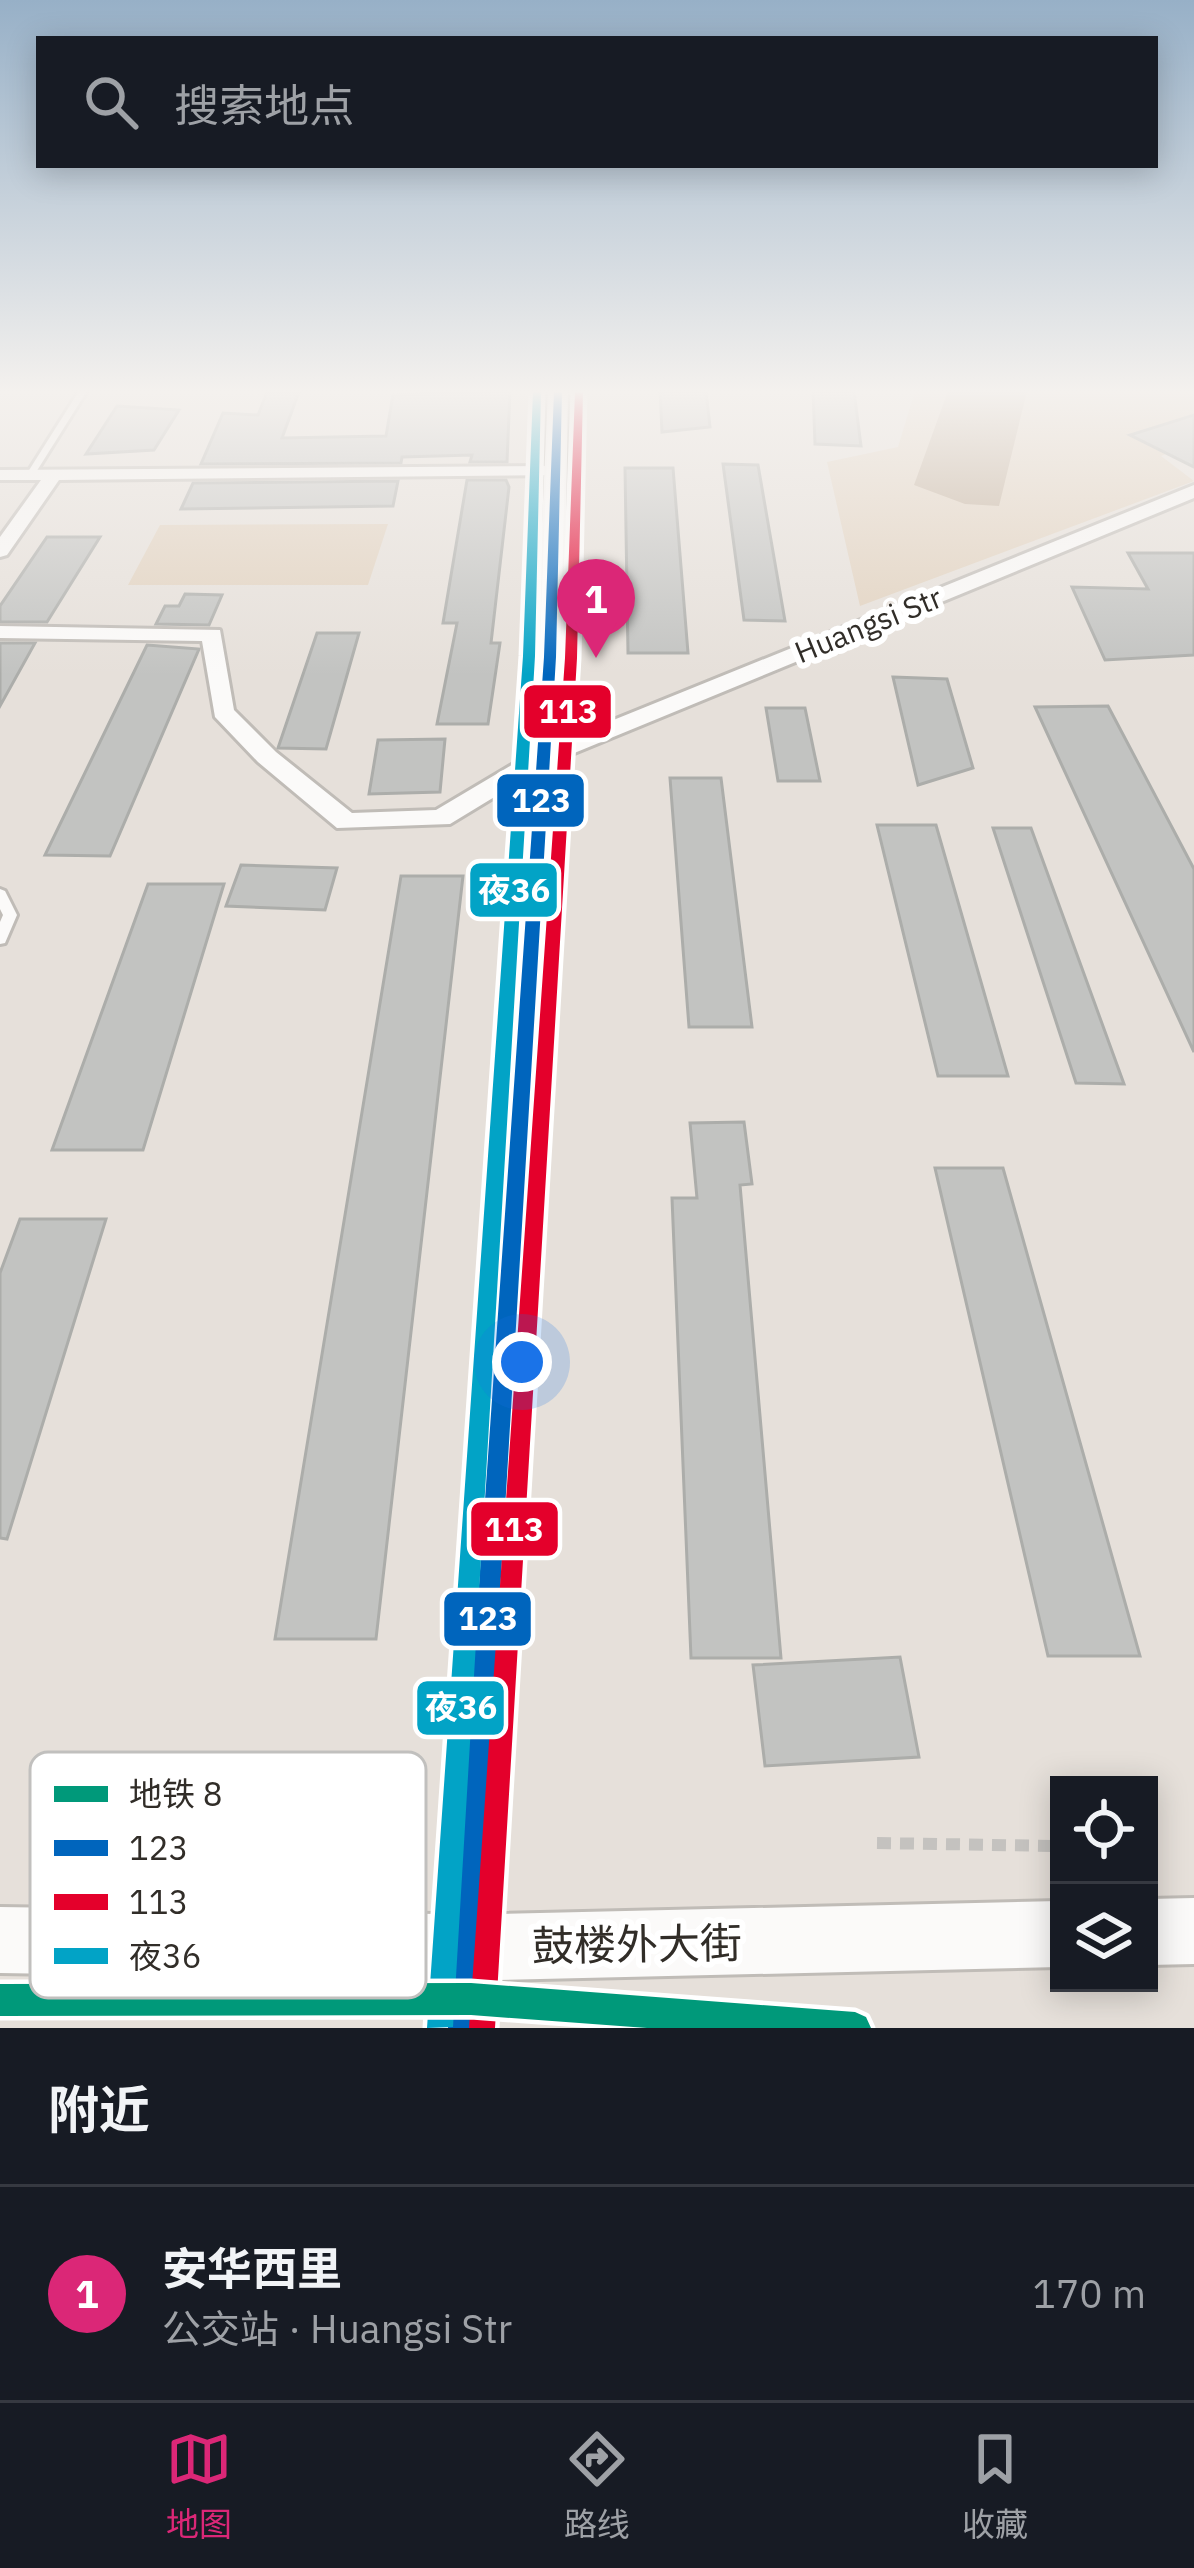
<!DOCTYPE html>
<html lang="zh">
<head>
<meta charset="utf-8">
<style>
	:root { --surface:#171b24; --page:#242831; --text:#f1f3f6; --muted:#9ea1a6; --line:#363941; --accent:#db2777 }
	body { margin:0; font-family:"IBM Plex Sans","Noto Sans SC",sans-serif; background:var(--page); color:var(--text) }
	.controls { position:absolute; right:36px; bottom:36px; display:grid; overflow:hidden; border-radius:0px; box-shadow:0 6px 30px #0003 }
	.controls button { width:108px; height:108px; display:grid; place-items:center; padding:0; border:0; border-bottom:3px solid var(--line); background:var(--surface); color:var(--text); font:60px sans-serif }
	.you { position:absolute; left:522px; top:1362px; width:42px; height:42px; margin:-30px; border:9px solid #fff; border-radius:50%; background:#1a73e8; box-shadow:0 0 0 18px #1a73e833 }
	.badge { display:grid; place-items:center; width:78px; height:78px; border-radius:50%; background:var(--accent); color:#fff; font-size:39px; font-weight:700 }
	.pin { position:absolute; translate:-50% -99px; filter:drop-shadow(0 3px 6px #0008) }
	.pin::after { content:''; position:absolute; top:63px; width:42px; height:36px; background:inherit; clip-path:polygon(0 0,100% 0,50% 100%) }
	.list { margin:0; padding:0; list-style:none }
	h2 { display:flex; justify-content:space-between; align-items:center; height:156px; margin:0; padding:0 48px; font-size:51px }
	h2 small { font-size:39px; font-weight:400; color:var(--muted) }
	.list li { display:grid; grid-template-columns:78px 1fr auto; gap:36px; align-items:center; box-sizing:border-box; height:216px; padding:0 48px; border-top:3px solid var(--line) }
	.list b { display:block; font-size:45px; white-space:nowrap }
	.list p { margin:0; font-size:39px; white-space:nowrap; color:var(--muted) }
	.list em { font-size:39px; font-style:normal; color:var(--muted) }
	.icon { flex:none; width:66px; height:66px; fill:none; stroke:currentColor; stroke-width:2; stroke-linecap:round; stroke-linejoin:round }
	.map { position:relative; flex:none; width:1194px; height:2028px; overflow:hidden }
	.search { position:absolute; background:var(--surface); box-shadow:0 6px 30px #0003; left:36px; right:36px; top:36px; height:132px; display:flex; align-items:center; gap:30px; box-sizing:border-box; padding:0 42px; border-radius:0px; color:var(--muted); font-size:45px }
	.sheet { height:372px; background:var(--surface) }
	nav { display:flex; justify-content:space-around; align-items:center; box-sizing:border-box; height:168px; border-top:3px solid var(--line); background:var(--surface); font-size:33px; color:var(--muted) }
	nav a { display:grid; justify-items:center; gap:6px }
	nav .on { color:var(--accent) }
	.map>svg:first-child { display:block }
	.green { fill:#e1d1be }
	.water { fill:#bfab95 }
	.building { fill:#c2c3c1; stroke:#acadaa; stroke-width:3 }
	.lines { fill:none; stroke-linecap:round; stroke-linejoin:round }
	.service-casing { stroke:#c0bcb7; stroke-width:6 }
	.minor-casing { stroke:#c0bcb7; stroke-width:6 }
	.tertiary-casing { stroke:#c0bcb7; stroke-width:6 }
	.path { stroke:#c4c2bf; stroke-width:12; stroke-dasharray:14 9; stroke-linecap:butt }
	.service { fill:#fbfaf9; fill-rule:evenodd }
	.minor { fill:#fbfaf9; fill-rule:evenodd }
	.tertiary { fill:#fbfaf9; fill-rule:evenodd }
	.bus-1-casing { stroke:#fff; stroke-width:9 }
	.bus-2-casing { stroke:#fff; stroke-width:9 }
	.bus-3-casing { stroke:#fff; stroke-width:9 }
	.bus-1 { fill:#0065bd; fill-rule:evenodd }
	.bus-2 { fill:#e4002b; fill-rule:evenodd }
	.bus-3 { fill:#02a3c6; fill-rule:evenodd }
	.metro-1-casing { stroke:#fff; stroke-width:9 }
	.metro-1 { fill:#00997a; fill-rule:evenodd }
	.labels { text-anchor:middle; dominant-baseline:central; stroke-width:12; stroke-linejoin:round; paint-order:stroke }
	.far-street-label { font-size:30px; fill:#312d28; stroke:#fff }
	.near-street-label { font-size:42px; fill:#312d28; stroke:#fff }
	.key { fill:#fff; stroke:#c1c0be; stroke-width:3 }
	.key-label { font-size:33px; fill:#312d28 }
	.line-badge { stroke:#fff; stroke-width:4.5 }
	.badge-label { font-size:33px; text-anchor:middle; font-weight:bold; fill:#fff }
</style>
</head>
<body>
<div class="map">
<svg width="1194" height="2028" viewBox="0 0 1194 2028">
	<rect width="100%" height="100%" fill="#e6e0da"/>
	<g class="green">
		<path d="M 915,391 L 1194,391 L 1194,443 L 1161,456 L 1194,481 L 860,606 L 827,462 L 898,447 Z"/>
		<path d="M 388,524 L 368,585 L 128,585 L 160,525 Z"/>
	</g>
	<path class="water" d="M 948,391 L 1027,391 L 999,506 L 965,504 L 914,485 Z"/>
	<g class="building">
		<path d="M 510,391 L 507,462 L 470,462 L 472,455 L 402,457 L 401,463 L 201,464 L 223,413 L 258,415 L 267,392 L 299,392 L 282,438 L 386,436 L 393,395 Z"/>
		<path d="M 660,391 L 706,391 L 710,427 L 662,432 Z"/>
		<path d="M 813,391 L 854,391 L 861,446 L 815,444 Z"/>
		<path d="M 117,406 L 179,410 L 154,450 L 86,454 Z"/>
		<path d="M 1194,415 L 1194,467 L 1130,435 Z"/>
		<path d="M 723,464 L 758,465 L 785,621 L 744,620 Z"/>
		<path d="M 625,468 L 673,468 L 688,653 L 628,653 Z"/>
		<path d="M 467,480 L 506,480 L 509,487 L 491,643 L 500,643 L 488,724 L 437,724 L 457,623 L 443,623 Z"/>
		<path d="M 398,481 L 393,506 L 181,509 L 193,483 Z"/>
		<path d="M 47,537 L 100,537 L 47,622 L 0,622 L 0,606 Z"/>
		<path d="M 1128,553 L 1194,553 L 1194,655 L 1105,660 L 1072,587 L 1148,589 Z"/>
		<path d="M 185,594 L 222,595 L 209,625 L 156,624 L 165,606 L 179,606 Z"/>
		<path d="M 317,633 L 359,633 L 326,749 L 278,748 Z"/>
		<path d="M 0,643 L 35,643 L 0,706 Z"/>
		<path d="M 147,645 L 199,649 L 110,856 L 45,855 Z"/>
		<path d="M 893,677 L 947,679 L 973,768 L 918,785 Z"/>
		<path d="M 1108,706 L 1194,869 L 1194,1052 L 1035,707 Z"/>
		<path d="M 766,708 L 805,708 L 820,781 L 778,781 Z"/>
		<path d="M 445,739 L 440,792 L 369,794 L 378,740 Z"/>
		<path d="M 670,778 L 721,778 L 752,1027 L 689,1027 Z"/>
		<path d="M 877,825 L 936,825 L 1008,1076 L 938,1076 Z"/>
		<path d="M 993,828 L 1031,828 L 1124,1084 L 1076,1083 Z"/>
		<path d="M 241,865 L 337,868 L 325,910 L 226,906 Z"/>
		<path d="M 401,876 L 463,876 L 376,1639 L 275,1639 Z"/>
		<path d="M 148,884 L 224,884 L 143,1150 L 52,1150 Z"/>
		<path d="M 744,1122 L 752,1184 L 740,1185 L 781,1658 L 691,1658 L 672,1198 L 697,1198 L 690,1123 Z"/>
		<path d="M 935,1168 L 1003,1168 L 1140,1656 L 1048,1656 Z"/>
		<path d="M 20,1219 L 106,1219 L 7,1539 L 0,1538 L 0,1273 Z"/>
		<path d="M 900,1657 L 919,1757 L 765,1766 L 753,1665 Z"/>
	</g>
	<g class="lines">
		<defs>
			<g id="service">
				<path d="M 79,391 L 87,391 L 33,477 L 27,477 L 26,475 Z"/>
				<path d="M 0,889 L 5,891 L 17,915 L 5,943 L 0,944 L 0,922 L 3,915 L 0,909 Z"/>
			</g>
			<g id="minor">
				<path d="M 555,466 L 564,471 L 561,475 L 59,480 L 7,555 L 0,557 L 0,537 L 41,480 L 0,480 L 0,470 Z"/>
				<path d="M 1194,485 L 1194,498 L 550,763 L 450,824 L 337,828 L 258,762 L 215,717 L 202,641 L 0,638 L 0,626 L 220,630 L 234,710 L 276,752 L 352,813 L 436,810 L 532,753 Z"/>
			</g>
			<g id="tertiary">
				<path d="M 548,391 L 568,391 L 564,657 L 501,1914 L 1059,1901 L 1059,1967 L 498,1980 L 495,2028 L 427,2028 L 431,1980 L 0,1973 L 0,1907 L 436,1914 L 536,657 Z"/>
				<path d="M 1194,1898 L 1194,1964 L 1149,1965 L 1149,1899 Z"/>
			</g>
		</defs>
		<use href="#service" class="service-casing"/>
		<use href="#minor" class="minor-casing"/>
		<use href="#tertiary" class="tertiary-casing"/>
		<g class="path">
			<path d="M 877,1843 L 1059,1846"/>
			<path d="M 1149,1847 L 1157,1847"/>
		</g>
		<use href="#service" class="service"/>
		<use href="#minor" class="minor"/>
		<use href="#tertiary" class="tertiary"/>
		<defs>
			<path id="bus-1" d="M 554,391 L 562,391 L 556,657 L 474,2028 L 448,2028 L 544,657 Z"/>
			<path id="bus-2" d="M 575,392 L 583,392 L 577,658 L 495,2028 L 469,2028 L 565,658 Z"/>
			<path id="bus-3" d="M 533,391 L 541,391 L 535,656 L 453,2027 L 427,2028 L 523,656 Z"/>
		</defs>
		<use href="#bus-1" class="bus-1-casing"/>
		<use href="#bus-2" class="bus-2-casing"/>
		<use href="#bus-3" class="bus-3-casing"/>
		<use href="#bus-1" class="bus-1"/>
		<use href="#bus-2" class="bus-2"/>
		<use href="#bus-3" class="bus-3"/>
		<defs>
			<path id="metro-1" d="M 471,1983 L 855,2012 L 866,2017 L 871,2028 L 647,2028 L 471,2015 L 0,2016 L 0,1984 Z"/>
		</defs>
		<use href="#metro-1" class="metro-1-casing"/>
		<use href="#metro-1" class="metro-1"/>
	</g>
	<linearGradient id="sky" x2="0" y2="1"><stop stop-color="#97b0c7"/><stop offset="0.58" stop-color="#f4f1ee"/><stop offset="1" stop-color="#f4f1ee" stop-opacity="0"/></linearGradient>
	<rect width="1194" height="675" fill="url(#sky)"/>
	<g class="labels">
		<g class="far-street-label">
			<text transform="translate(868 624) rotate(-22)">Huangsi Str</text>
		</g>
		<g class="near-street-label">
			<text transform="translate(637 1944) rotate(-1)">鼓楼外大街</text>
		</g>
	</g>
	<rect x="30" y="1752" width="396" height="246" rx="18" class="key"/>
	<rect x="54" y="1786" width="54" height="16" fill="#00997a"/>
	<rect x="54" y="1840" width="54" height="16" fill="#0065bd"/>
	<rect x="54" y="1894" width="54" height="16" fill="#e4002b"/>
	<rect x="54" y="1948" width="54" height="16" fill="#02a3c6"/>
	<g class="key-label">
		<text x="129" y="1806">地铁 8</text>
		<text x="129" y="1860">123</text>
		<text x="129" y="1914">113</text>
		<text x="129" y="1968">夜36</text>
	</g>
	<g class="line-badge">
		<rect x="522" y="683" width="91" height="57" rx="12" fill="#e4002b"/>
		<rect x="495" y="772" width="91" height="57" rx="12" fill="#0065bd"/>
		<rect x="468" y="861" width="91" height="58" rx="12" fill="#02a3c6"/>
		<rect x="469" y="1500" width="91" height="58" rx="12" fill="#e4002b"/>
		<rect x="442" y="1590" width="91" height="58" rx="12" fill="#0065bd"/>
		<rect x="415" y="1679" width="91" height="58" rx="12" fill="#02a3c6"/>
	</g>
	<g class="badge-label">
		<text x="568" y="723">113</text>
		<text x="541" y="812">123</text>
		<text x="514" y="902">夜36</text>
		<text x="514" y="1541">113</text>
		<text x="488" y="1630">123</text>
		<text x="461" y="1719">夜36</text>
	</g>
</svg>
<div class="controls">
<button><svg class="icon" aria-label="locate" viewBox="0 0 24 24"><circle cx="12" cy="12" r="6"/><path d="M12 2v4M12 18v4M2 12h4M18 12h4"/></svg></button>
<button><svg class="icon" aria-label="layers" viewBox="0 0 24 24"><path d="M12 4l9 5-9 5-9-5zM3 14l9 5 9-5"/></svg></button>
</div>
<div class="you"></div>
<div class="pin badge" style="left:596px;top:658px">1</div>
<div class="search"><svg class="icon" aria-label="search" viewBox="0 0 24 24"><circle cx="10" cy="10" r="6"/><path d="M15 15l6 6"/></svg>搜索地点</div>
</div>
<section class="sheet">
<h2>附近<small></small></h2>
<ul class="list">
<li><span class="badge">1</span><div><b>安华西里</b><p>公交站 · Huangsi Str</p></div><em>170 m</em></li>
</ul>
</section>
<nav>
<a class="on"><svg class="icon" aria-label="map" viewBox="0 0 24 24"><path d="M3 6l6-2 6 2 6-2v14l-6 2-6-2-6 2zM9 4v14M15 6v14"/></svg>地图</a>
<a><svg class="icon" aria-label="directions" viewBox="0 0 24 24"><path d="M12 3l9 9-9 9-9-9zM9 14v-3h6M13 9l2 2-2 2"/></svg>路线</a>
<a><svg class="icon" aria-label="saved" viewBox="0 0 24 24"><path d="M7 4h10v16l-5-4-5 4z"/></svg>收藏</a>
</nav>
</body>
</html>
